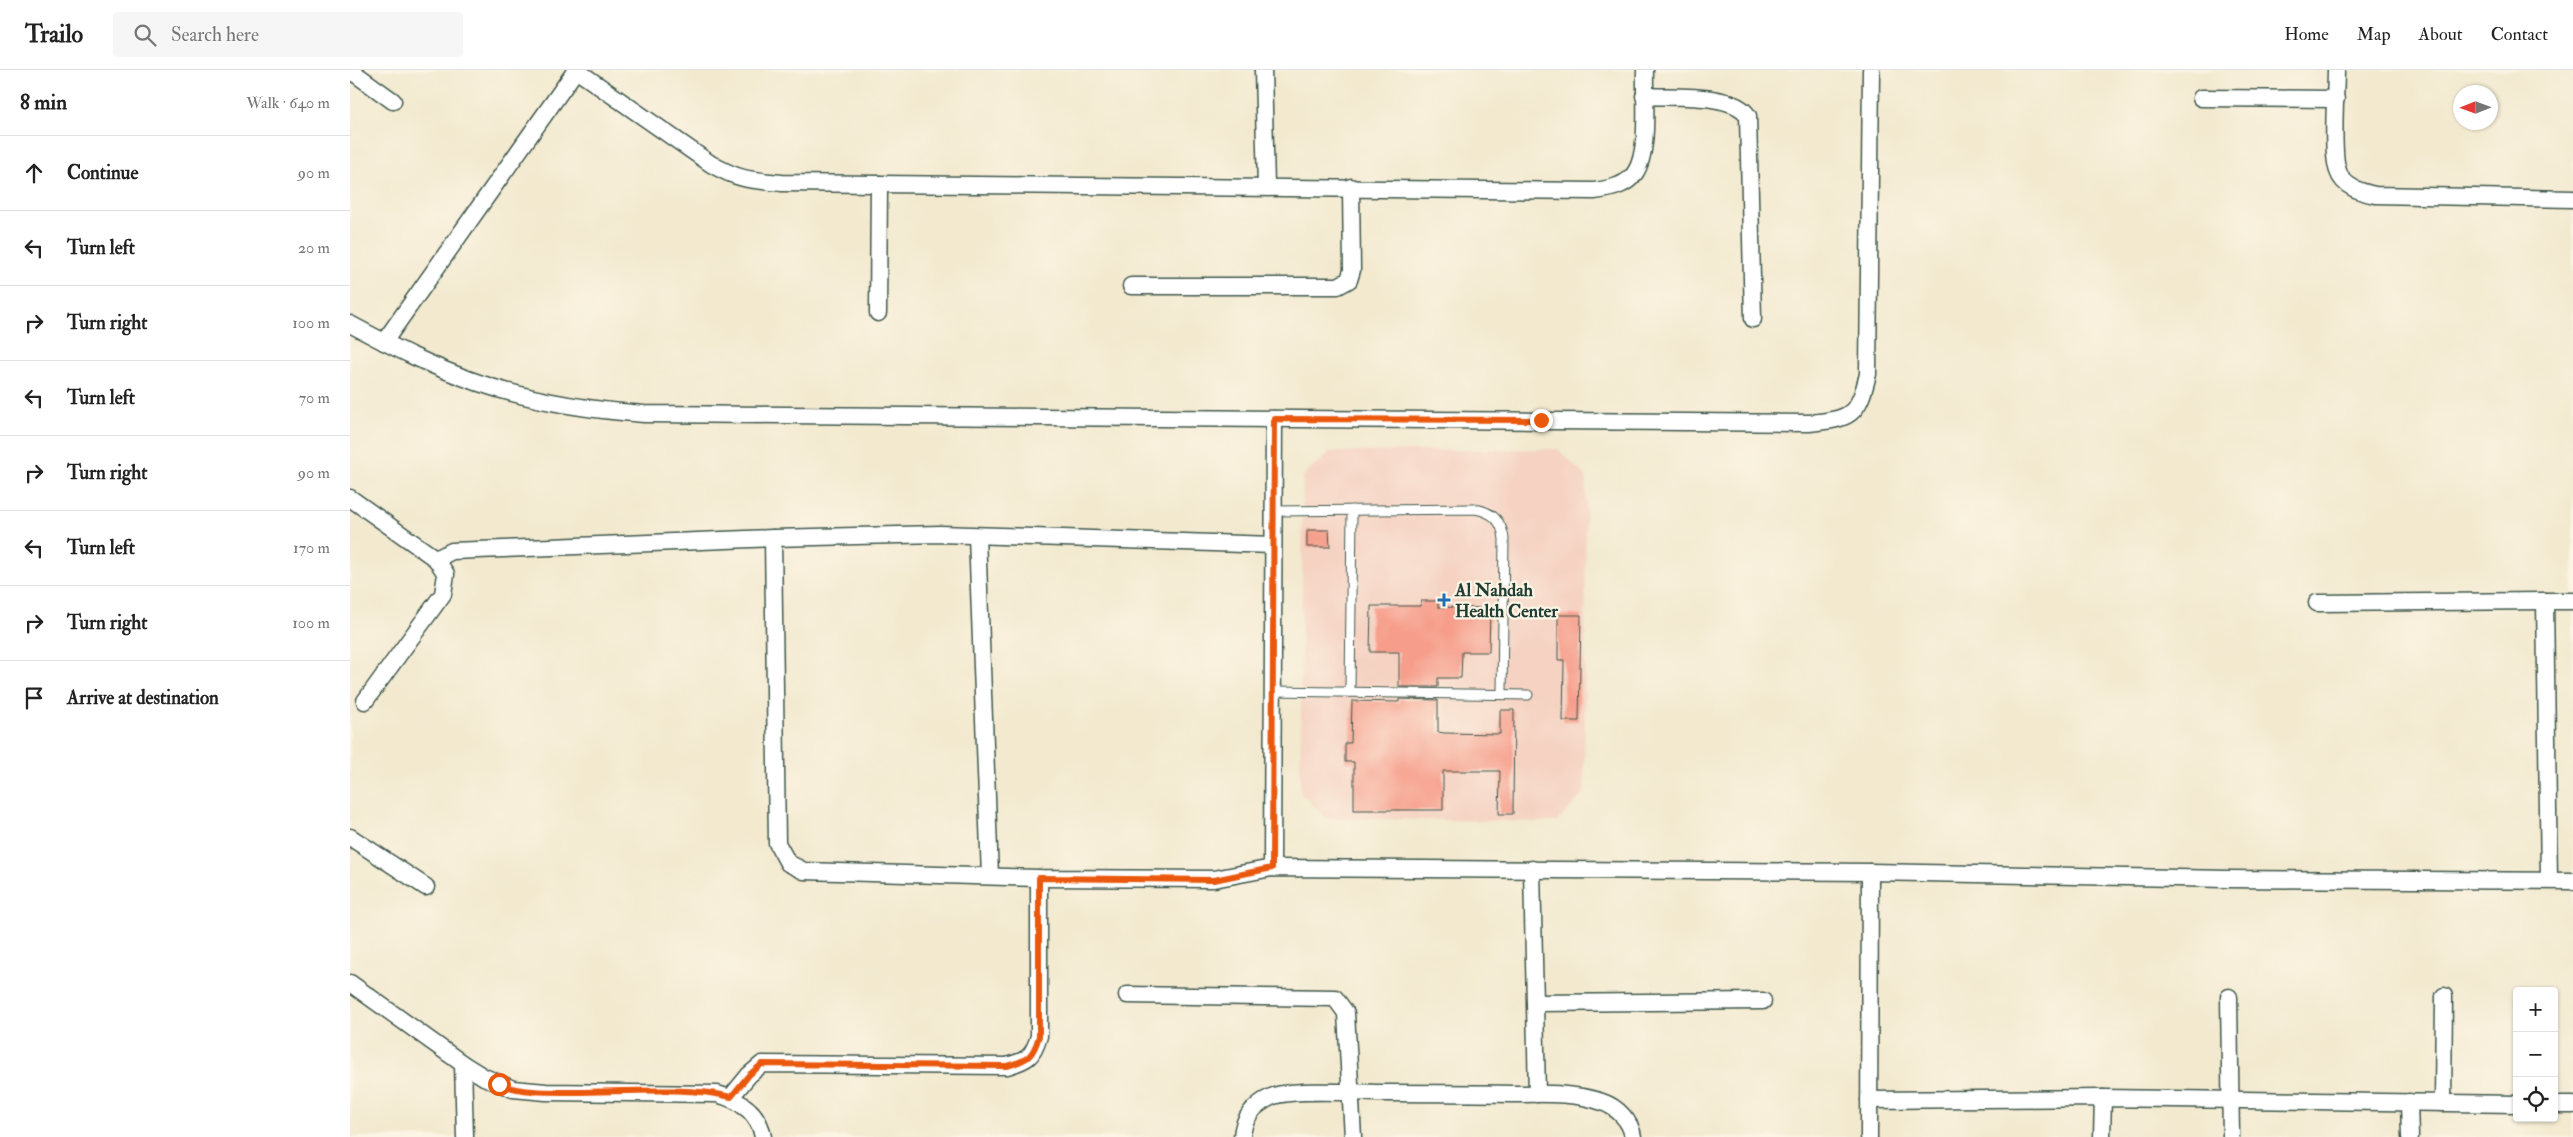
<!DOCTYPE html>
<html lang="en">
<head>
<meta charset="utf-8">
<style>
	:root { --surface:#fff; --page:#f6f6f6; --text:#222; --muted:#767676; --line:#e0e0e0 }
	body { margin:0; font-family:"IM FELL Double Pica",serif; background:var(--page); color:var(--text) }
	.controls { position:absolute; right:15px; bottom:15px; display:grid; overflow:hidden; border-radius:5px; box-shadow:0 1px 4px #0004 }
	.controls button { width:45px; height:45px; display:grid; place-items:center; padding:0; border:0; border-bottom:1px solid var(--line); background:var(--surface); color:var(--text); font:25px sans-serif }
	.compass { position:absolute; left:2103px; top:15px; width:45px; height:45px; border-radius:50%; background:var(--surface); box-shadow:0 1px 4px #0004; rotate:269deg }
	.stop { position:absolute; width:15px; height:15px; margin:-11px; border:4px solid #ea580c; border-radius:50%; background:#fff }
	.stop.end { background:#ea580c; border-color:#fff; box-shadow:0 1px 5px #0008 }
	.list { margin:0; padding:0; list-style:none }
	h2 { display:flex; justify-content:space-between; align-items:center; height:65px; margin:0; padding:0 20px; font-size:21px }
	h2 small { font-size:16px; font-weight:400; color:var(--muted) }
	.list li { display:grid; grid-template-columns:32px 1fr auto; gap:15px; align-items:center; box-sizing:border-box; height:75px; padding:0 20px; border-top:1px solid var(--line) }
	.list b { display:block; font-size:19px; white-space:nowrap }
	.list em { font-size:16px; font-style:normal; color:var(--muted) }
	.icon { flex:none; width:28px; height:28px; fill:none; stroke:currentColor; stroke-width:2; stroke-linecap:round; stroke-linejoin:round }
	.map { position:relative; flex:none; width:2223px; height:1067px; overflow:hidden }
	header { display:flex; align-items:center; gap:30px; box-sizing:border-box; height:70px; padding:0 25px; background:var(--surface); border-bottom:1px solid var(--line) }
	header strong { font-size:24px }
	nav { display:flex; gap:28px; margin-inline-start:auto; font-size:18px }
	.search { width:350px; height:45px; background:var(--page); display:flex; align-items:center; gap:12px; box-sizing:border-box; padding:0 18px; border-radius:5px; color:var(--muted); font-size:19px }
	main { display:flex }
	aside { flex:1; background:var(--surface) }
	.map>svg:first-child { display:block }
	.built { fill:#f5d2c2 }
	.building { fill:#f69e8b }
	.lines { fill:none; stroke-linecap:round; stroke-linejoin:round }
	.lane-casing { stroke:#3f574b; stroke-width:11 }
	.street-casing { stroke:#3f574b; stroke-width:19 }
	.lane { stroke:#fff; stroke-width:9 }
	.street { stroke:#fff; stroke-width:16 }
	.route { stroke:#ea580c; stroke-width:6 }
	.poi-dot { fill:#1f6fb2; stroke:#fcf5e5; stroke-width:2 }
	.labels { text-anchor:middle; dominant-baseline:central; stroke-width:4.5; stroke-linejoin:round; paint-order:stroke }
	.poi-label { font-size:18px; font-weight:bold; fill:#1f3d34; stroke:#fcf5e5; text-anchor:start }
</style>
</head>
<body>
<header>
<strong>Trailo</strong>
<div class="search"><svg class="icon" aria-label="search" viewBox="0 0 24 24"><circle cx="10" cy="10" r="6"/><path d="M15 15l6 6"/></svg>Search here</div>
<nav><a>Home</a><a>Map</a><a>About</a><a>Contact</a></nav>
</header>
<main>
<aside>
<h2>8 min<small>Walk · 640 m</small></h2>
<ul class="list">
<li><svg class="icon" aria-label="ahead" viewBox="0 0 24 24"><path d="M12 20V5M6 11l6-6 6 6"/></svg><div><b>Continue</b></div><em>90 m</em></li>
<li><svg class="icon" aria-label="left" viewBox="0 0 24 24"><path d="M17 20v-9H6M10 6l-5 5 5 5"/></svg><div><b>Turn left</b></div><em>20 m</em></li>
<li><svg class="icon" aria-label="right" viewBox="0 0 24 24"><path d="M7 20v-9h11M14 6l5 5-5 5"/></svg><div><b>Turn right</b></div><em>100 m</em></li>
<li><svg class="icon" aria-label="left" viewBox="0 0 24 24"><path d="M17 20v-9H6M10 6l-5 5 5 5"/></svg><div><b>Turn left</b></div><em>70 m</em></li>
<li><svg class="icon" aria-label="right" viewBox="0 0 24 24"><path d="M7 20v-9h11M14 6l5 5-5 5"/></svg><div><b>Turn right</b></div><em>90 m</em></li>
<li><svg class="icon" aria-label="left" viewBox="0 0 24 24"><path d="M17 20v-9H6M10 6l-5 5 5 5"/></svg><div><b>Turn left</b></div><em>170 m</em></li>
<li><svg class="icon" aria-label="right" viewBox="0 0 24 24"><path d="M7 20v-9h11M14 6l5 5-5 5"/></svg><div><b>Turn right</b></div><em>100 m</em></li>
<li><svg class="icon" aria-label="arrive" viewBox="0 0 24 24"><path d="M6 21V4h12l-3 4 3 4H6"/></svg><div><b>Arrive at destination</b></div></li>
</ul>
</aside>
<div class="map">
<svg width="2223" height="1067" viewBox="0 0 2223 1067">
	<rect width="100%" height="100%" fill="#fcf5e5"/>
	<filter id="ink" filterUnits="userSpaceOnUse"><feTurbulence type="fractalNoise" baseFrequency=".02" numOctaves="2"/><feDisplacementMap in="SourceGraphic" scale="10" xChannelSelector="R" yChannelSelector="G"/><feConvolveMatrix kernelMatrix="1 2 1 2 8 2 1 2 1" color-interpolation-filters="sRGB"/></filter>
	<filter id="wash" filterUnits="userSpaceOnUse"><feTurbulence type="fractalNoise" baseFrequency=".0096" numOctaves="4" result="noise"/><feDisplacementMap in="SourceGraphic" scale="20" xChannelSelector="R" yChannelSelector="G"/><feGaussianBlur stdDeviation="1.12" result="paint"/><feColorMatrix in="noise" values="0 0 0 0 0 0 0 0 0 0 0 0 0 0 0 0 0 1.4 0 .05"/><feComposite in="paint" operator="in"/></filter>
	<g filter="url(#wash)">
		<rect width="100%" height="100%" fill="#f2e9cf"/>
		<path class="built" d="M 1208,379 L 1236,407 L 1234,723 L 1207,752 L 976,748 L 950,722 L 953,406 L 980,382 Z"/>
		<g id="blocks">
			<g class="building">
				<path d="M 957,460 L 979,460 L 980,477 L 957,477 Z"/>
				<path d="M 1071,531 L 1088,531 L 1088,537 L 1140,538 L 1139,582 L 1112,582 L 1111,608 L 1088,608 L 1088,617 L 1049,617 L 1049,582 L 1020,582 L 1021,536 L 1070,536 Z"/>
				<path d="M 1208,545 L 1231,545 L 1229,651 L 1213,651 L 1214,590 L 1208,590 Z"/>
				<path d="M 1049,629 L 1088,630 L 1088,662 L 1094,663 L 1150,664 L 1150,640 L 1164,640 L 1163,744 L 1149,744 L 1150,701 L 1093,701 L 1093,740 L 1004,740 L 1004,692 L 995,692 L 995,673 L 1001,673 L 1002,631 L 1049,632 Z"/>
			</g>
		</g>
	</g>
	<g filter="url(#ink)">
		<use href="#blocks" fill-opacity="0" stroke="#3f574b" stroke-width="1"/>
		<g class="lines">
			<defs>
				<g id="lane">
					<path d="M 924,441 L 1125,439 C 1143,442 1152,451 1154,469 L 1152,624"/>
					<path d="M 923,621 L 1178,625"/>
					<path d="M 1000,622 L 1002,440"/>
				</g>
				<g id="street">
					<path d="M 0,0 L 43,31"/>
					<path d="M 226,0 L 361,94 C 389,110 400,110 432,113 L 1244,121 C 1260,119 1276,116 1285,103 C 1300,81 1294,27 1295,0"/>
					<path d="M 913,0 L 916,116"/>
					<path d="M 1986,0 C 1986,23 1981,82 1988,101 C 1993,117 2011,122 2025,125 L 2223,129"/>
					<path d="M 1294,26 C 1321,28 1384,22 1398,46 L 1403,249"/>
					<path d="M 1851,28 L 1986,29"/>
					<path d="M 781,216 L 988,216 L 999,210 L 1002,200 L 1001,117"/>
					<path d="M 528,243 L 529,114"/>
					<path d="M 0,254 C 41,276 84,298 129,313 C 182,331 238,340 294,344 L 1459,353 C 1501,349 1508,346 1518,304 L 1521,0"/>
					<path d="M 34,272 L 226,0"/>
					<path d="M 0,428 L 86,489 L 96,504 L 93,524 L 15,631"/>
					<path d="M 627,466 L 640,806"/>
					<path d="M 423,468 L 427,773 L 438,793 L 454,801 L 689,808 L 864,809 L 922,798 L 1520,802 L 1877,809 L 2223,811"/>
					<path d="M 86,489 L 102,481 L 423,468 L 590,464 L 923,475"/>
					<path d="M 1967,533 L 2195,531"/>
					<path d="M 0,767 L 76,817"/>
					<path d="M 922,798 L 924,349"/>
					<path d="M 1182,799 L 1187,1024"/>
					<path d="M 2199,810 L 2195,531 L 2223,531"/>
					<path d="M 0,913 L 113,994 L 134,1007 L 163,1019 L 196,1022 L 367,1024 C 390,1030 409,1042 413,1067"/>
					<path d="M 777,925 L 985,928 L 996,943 L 1003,1067"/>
					<path d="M 1879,927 L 1881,1067"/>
					<path d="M 1186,933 L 1413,931"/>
					<path d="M 113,994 L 115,1067"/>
					<path d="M 381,1027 L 399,1005 L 412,994 L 657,996 C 678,990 683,987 689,966 L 689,808"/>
					<path d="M 1519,1030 L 1753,1028 L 2167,1034"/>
					<path d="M 2059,1032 L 2060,1067"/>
					<path d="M 2093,1033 L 2094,926"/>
					<path d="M 2204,1035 L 2223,1035"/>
					<path d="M 892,1067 C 893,1047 904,1035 921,1027 C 941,1018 1011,1023 1035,1023 C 1077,1023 1119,1023 1161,1024 C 1190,1024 1224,1022 1252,1032 C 1267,1037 1281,1051 1283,1067"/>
					<path d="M 1519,1067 L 1520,802"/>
					<path d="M 1752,1067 L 1753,1028"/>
				</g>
			</defs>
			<use href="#lane" class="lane-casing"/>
			<use href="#street" class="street-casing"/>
			<use href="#lane" class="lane"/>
			<use href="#street" class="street"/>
		</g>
	</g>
	<g class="lines" filter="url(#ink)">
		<path class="route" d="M 149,1014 C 173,1023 199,1022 225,1022 C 272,1022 337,1016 381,1027 L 399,1005 L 412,994 L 657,996 C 678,990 683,987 689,966 L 689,808 L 864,810 L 922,798 L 924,349 L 1191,350"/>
	</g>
	<path class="poi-dot" d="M1091.5 522.5h5v5h5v5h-5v5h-5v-5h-5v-5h5z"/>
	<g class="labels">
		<g class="poi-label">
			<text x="1105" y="520">Al Nahdah<tspan x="1105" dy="21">Health Center</tspan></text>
		</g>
	</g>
</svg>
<div class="controls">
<button>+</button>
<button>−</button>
<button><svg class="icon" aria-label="locate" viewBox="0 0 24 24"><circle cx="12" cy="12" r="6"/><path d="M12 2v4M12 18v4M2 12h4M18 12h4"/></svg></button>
</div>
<svg class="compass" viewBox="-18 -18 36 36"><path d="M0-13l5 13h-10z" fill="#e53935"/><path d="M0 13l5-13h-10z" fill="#767676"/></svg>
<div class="stop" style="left:149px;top:1014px"></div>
<div class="stop end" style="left:1191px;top:350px"></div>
</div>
</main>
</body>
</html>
